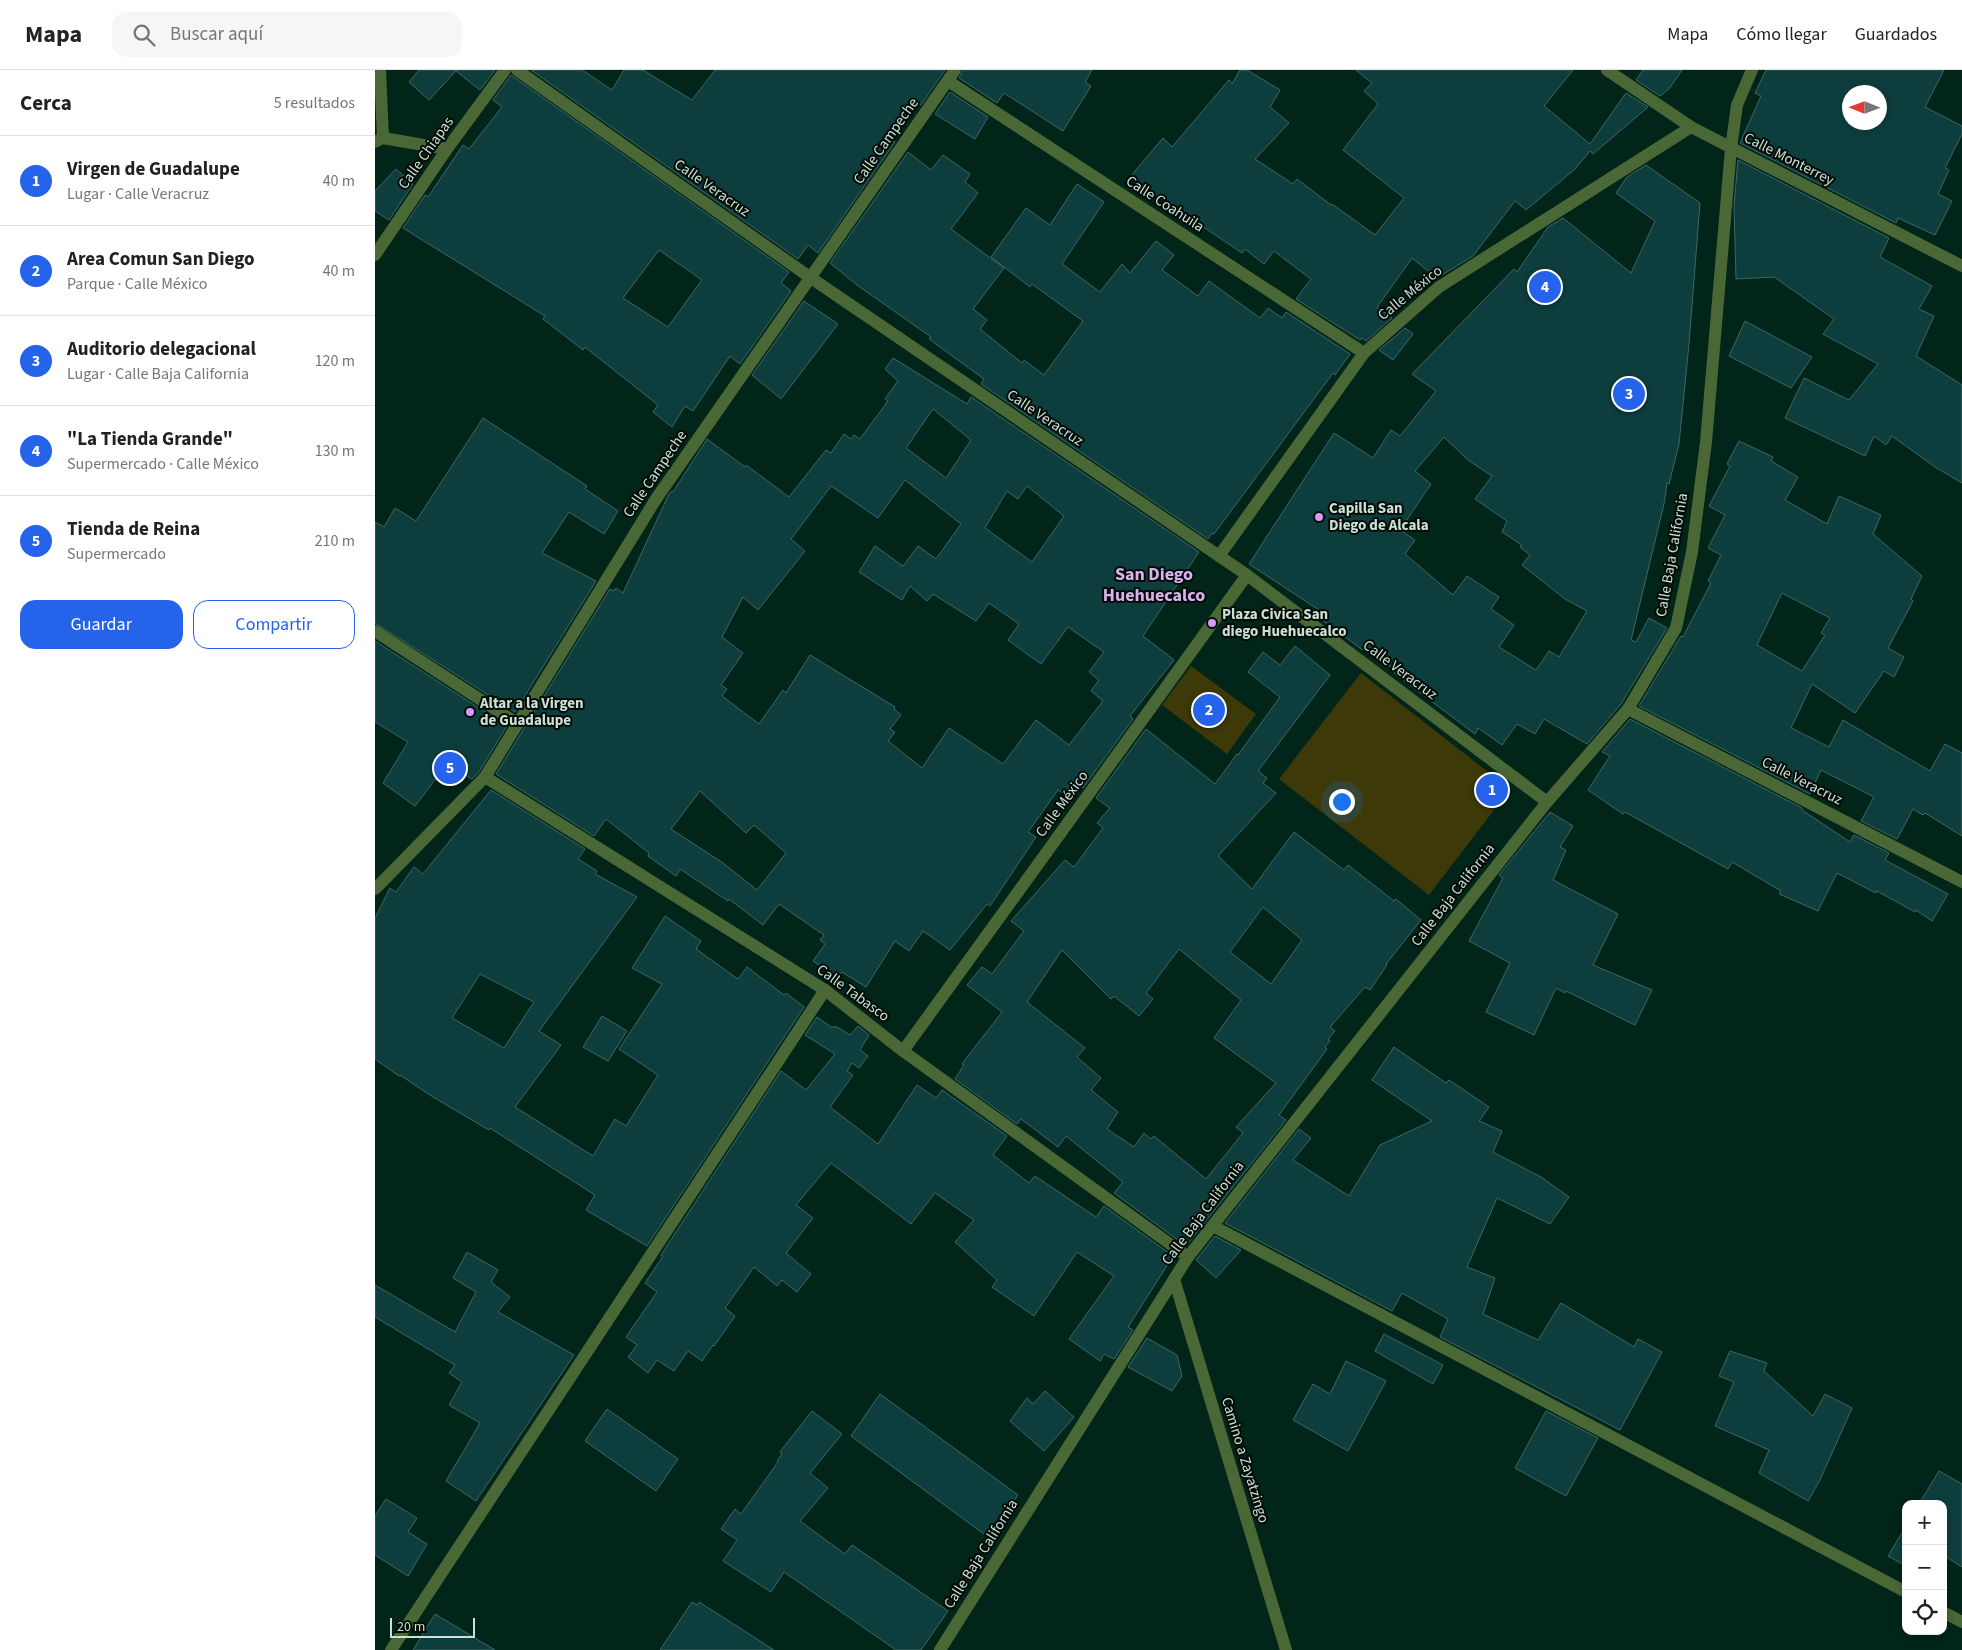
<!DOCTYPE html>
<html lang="es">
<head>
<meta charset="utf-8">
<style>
	:root { --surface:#fff; --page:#f6f6f6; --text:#222; --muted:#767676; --line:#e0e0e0; --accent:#2563eb }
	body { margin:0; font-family:"Source Sans 3",sans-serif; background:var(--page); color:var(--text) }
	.controls { position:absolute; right:15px; bottom:15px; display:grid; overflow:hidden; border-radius:10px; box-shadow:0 2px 8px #0003 }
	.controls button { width:45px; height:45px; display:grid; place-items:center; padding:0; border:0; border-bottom:1px solid var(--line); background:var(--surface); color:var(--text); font:25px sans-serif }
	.compass { position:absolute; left:1467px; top:15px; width:45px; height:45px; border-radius:50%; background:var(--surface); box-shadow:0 2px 8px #0003; rotate:271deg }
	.scale { position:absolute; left:15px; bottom:12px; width:85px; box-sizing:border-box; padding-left:5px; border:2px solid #cde0d6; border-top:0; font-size:14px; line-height:18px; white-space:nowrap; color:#cde0d6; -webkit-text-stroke:4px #010b06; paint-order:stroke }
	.you { position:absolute; left:966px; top:731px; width:18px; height:18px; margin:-12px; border:4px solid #fff; border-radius:50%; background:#1a73e8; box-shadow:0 0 0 8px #1a73e833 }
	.badge { display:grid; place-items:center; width:32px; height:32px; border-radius:50%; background:var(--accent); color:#fff; font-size:16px; font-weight:700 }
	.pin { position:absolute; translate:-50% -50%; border:2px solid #fff; box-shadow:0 1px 5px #0006 }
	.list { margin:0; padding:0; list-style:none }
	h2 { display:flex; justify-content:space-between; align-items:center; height:65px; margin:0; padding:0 20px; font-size:21px }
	h2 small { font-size:16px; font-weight:400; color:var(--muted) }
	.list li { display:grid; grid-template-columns:32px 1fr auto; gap:15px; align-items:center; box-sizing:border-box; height:90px; padding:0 20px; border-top:1px solid var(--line) }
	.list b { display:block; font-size:19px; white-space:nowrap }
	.list p { margin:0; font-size:16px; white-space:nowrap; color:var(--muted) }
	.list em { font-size:16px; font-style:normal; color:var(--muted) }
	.actions { display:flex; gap:10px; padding:15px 20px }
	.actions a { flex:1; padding:11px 0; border:1px solid var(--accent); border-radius:15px; text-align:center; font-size:18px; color:var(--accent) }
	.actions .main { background:var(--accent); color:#fff }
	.icon { flex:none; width:28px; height:28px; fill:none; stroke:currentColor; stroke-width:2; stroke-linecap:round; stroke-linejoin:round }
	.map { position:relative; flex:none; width:1587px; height:1580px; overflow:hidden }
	header { display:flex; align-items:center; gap:30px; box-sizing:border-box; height:70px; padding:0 25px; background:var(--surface); border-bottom:1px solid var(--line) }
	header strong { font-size:24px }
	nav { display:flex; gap:28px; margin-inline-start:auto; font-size:18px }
	.search { width:350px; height:45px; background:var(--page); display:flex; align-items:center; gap:12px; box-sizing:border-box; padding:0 18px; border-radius:15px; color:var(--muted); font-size:19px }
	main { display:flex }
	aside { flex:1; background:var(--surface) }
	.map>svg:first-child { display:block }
	.green { fill:#3e3909 }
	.building { fill:#0e3d3d; stroke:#3c6867; fill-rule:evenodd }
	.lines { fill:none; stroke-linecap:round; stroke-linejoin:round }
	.minor { stroke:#4a6736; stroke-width:12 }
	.poi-dot { fill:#d89af8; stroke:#010b06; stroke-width:2 }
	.labels { text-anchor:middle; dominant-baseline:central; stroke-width:4; stroke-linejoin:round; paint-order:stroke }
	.street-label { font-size:15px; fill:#cde0d6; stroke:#010b06 }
	.poi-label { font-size:15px; font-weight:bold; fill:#cde0d6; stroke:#010b06; text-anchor:start }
	.quarter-label { font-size:18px; font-weight:bold; fill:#dcb1f2; stroke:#010b06 }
</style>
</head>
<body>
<header>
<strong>Mapa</strong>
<div class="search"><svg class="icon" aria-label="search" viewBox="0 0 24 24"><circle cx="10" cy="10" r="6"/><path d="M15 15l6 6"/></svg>Buscar aquí</div>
<nav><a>Mapa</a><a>Cómo llegar</a><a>Guardados</a></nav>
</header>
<main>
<aside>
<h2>Cerca<small>5 resultados</small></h2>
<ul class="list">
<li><span class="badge">1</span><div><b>Virgen de Guadalupe</b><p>Lugar · Calle Veracruz</p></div><em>40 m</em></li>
<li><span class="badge">2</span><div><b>Area Comun San Diego</b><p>Parque · Calle México</p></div><em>40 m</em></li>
<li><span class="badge">3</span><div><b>Auditorio delegacional</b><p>Lugar · Calle Baja California</p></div><em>120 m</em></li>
<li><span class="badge">4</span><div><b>&quot;La Tienda Grande&quot;</b><p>Supermercado · Calle México</p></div><em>130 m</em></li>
<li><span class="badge">5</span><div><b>Tienda de Reina</b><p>Supermercado</p></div><em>210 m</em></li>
</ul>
<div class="actions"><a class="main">Guardar</a><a>Compartir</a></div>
</aside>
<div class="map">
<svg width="1587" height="1580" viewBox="0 0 1587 1580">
	<rect width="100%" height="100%" fill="#012518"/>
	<g class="green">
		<path d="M 816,596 L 881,644 L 852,684 L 787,635 Z"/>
		<path d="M 986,603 L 1135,719 L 1054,825 L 904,709 Z"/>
	</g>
	<g class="building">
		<path d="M 44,0 L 120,0 L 105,20 L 81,1 L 54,30 L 34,12 Z"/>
		<path d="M 156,0 L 207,0 L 237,20 L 249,0 L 268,0 L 317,30 L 340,0 L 570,0 L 546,35 L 541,32 L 514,68 L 520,72 L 443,183 L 433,175 L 423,189 Z"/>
		<path d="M 588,0 L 717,0 L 710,12 L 716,16 L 688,61 L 629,23 L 622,33 L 584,8 Z"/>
		<path d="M 865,0 L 872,0 L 905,20 L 895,37 L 914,53 L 880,89 L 918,114 L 922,109 L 956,135 L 957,134 L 1000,165 L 1029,128 L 968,80 L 1003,34 L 989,21 L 997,13 L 981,0 L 1198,0 L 1169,36 L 1215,74 L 1251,23 L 1273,37 L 1218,84 L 1215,81 L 1200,99 L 1151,140 L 1140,131 L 1098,186 L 1062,208 L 1037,188 L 1002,237 L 1017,248 L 991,271 L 987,268 L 985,270 L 921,229 L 936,209 L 899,181 L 889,194 L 870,179 L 867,183 L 755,107 L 788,68 L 797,77 L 854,10 L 857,14 Z"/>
		<path d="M 1268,0 L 1307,0 L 1294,19 L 1285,26 L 1261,10 Z"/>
		<path d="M 1391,0 L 1569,0 L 1550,37 L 1587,56 L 1587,64 L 1570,98 L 1574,100 L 1563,124 L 1577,131 L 1560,165 L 1523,148 L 1521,153 L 1365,73 L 1386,26 L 1380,23 ZM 1474,22 L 1504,22 L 1504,52 L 1474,52 Z"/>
		<path d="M 136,5 L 414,202 L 406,213 L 416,221 L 365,294 L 355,286 L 318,341 L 310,336 L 297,357 L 278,342 L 283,335 L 210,277 L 208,280 L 168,249 L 170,246 L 28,158 L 50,125 L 53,127 L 88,75 L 94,79 L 127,37 L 118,30 ZM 284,180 L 327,210 L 293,257 L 248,228 Z"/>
		<path d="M 575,22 L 613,47 L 600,69 L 560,44 Z"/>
		<path d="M 533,82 L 556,100 L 568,85 L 595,104 L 590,112 L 603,123 L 576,159 L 629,198 L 598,239 L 612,250 L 605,259 L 647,293 L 649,290 L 669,305 L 708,251 L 657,214 L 655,217 L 616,187 L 651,138 L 675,155 L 702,114 L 729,132 L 687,194 L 725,222 L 747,194 L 755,203 L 781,171 L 799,185 L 787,200 L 823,226 L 834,211 L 885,248 L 893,238 L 907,248 L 911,242 L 975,284 L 960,305 L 958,303 L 839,464 L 837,463 L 833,469 L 606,314 L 609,309 L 554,269 L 556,267 L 482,215 L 455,193 Z"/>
		<path d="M 1363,90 L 1514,168 L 1505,187 L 1557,216 L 1544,239 L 1559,246 L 1541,286 L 1587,315 L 1587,413 L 1560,397 L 1517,366 L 1511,375 L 1499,366 L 1490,386 L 1410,348 L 1429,308 L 1474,330 L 1503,294 L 1448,264 L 1459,249 L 1399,207 L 1361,209 L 1359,135 Z"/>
		<path d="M 1271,95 L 1325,133 L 1314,274 L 1304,374 L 1294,414 L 1292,413 L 1289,434 L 1256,570 L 1261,572 L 1274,548 L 1292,558 L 1246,634 L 1212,674 L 1169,649 L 1160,664 L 1142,654 L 1127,675 L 1103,658 L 1100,664 L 1019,603 L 1021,600 L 985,578 L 943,547 L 947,542 L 874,494 L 959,363 L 998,388 L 1016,360 L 1025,366 L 1061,321 L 1037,304 L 1139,199 L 1142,202 L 1173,157 L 1188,148 L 1256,203 L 1280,151 L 1241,123 L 1252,107 ZM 1069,367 L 1093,390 L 1117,406 L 1100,429 L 1132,451 L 1127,462 L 1147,475 L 1145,477 L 1155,485 L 1147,495 L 1190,529 L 1212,541 L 1184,587 L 1174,581 L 1161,600 L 1124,577 L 1139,555 L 1116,539 L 1124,527 L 1092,506 L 1078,525 L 1030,484 L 1040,470 L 1025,460 L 1056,414 L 1040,401 Z"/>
		<path d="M 21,99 L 38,114 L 14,150 L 0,141 L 0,121 Z"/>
		<path d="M 429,231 L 463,254 L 406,329 L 377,305 Z"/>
		<path d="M 1370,251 L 1437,287 L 1416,318 L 1354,286 Z"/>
		<path d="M 1030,258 L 1038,264 L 1018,290 L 1004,280 Z"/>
		<path d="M 518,288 L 592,334 L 596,327 L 824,482 L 768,566 L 799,590 L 755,646 L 758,649 L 708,718 L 698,710 L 689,724 L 683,720 L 653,762 L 661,767 L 615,836 L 612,834 L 575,880 L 548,861 L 534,881 L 520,871 L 491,917 L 467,902 L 463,908 L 438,891 L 450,874 L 445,870 L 449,865 L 404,834 L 388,855 L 354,829 L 353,831 L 305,799 L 301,806 L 273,786 L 274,783 L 231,749 L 219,766 L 121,704 L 235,519 L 239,521 L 241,518 L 248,523 L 294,424 L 297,421 L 298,422 L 332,369 L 370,397 L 371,395 L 414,427 L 451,380 L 456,383 L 469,364 L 476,369 L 479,365 L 485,369 L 513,331 L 510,329 L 523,311 L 510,299 ZM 558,339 L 596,370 L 571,408 L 531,378 ZM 530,410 L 586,454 L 561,489 L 543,476 L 528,496 L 500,476 L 484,502 L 527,530 L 535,516 L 552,531 L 558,524 L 601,551 L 614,533 L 644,554 L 633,570 L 666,594 L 693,557 L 729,582 L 714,602 L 724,610 L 716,621 L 728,631 L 694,675 L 661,650 L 628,694 L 574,658 L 547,698 L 513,671 L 520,662 L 515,659 L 526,645 L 519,639 L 520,637 L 435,585 L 411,623 L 408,620 L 384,654 L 347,626 L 352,619 L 346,615 L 368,583 L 347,567 L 368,527 L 383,540 L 430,481 L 416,469 L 456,416 L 503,448 ZM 652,416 L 689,446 L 657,492 L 610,458 L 632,421 L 643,429 ZM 325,721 L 371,763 L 379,755 L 411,783 L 382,820 L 348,793 L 296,759 Z"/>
		<path d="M 108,348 L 212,416 L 210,419 L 243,441 L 229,464 L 194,442 L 167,483 L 221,511 L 140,642 L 0,553 L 0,452 L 9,457 L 20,438 L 41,451 Z"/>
		<path d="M 1364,371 L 1398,387 L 1396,391 L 1423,407 L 1410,430 L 1452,454 L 1464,426 L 1506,445 L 1498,464 L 1547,506 L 1536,529 L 1538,531 L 1513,578 L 1529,587 L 1519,607 L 1509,601 L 1480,643 L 1437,614 L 1416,658 L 1454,677 L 1468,650 L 1555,701 L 1570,674 L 1587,683 L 1587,766 L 1550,743 L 1548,745 L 1538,739 L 1522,769 L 1486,751 L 1499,727 L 1446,700 L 1435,724 L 1264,636 L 1306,566 L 1308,567 L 1336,513 L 1333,511 L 1346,485 L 1333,478 L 1350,445 L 1334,436 L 1355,396 L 1352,394 ZM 1407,523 L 1455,548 L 1446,563 L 1450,565 L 1427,601 L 1382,575 Z"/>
		<path d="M 0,571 L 132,656 L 104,702 L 97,709 L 72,694 L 40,736 L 8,713 L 33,672 L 0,652 Z"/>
		<path d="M 920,576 L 955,605 L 883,701 L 892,708 L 888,713 L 901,723 L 843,786 L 877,819 L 919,762 L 969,800 L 973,795 L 1019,831 L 1021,829 L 1046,850 L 1011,894 L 1012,895 L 995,920 L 990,917 L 955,957 L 960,961 L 953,969 L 955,971 L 950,977 L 952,979 L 904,1045 L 911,1050 L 811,1176 L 739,1123 L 748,1112 L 691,1066 L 683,1077 L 646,1049 L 642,1054 L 580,1009 L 589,995 L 587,994 L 627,942 L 592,915 L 607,897 L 617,904 L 649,861 L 636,851 L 690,790 L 699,797 L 728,758 L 722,753 L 735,738 L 721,728 L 771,659 L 840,714 L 862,684 L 863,685 L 905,627 L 873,602 L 888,582 L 905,595 ZM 888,837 L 927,870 L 896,914 L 855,882 ZM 804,879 L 866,930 L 839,968 L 901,1013 L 861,1057 L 868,1063 L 831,1109 L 779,1066 L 776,1069 L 769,1063 L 759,1077 L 732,1059 L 743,1042 L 716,1020 L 726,1008 L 702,987 L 710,978 L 652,932 L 687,880 L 736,929 L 739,926 L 764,946 L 778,929 L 771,923 Z"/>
		<path d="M 1255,649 L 1427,738 L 1427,740 L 1475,772 L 1479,765 L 1514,783 L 1510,790 L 1573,824 L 1557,851 L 1541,840 L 1540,842 L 1502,821 L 1501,823 L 1462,803 L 1443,841 L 1404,824 L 1406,821 L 1357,792 L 1353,799 L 1250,742 L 1248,744 L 1213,720 L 1235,686 L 1227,682 Z"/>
		<path d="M 116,720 L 210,779 L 203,789 L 222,801 L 220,804 L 262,827 L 164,961 L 186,975 L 140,1037 L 218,1086 L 240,1049 L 251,1056 L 283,1005 L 244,979 L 287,914 L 257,898 L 290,846 L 326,871 L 321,879 L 363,909 L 372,897 L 409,925 L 411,923 L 429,937 L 272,1176 L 211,1140 L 220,1125 L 115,1058 L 114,1060 L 58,1027 L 25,1005 L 24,1006 L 0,989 L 0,848 L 15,818 L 21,822 L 39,797 L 48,804 ZM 105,904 L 159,932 L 129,978 L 77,948 Z"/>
		<path d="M 1175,742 L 1198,756 L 1185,777 L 1191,780 L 1178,810 L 1243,844 L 1218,895 L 1277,920 L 1260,955 L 1191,921 L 1190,923 L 1181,918 L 1159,965 L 1111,942 L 1135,893 L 1094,871 L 1128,808 L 1124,805 Z"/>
		<path d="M 227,946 L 252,961 L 233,991 L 208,977 Z"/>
		<path d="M 442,947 L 456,957 L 462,957 L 475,965 L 483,956 L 494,965 L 485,980 L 493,986 L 484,998 L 477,993 L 472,1001 L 478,1005 L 455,1037 L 503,1074 L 542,1015 L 561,1028 L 567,1020 L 632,1066 L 618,1085 L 654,1113 L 660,1106 L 721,1147 L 729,1136 L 798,1186 L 753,1257 L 758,1260 L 739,1289 L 729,1284 L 725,1291 L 694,1269 L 739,1206 L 702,1182 L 659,1246 L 617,1217 L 622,1210 L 580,1172 L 599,1150 L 560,1123 L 536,1154 L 456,1093 L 421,1135 L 438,1148 L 411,1183 L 436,1204 L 422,1222 L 407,1210 L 402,1216 L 379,1197 L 350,1238 L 360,1246 L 339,1276 L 338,1275 L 327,1291 L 313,1281 L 299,1301 L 282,1290 L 273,1303 L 253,1287 L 262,1275 L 251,1267 L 282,1222 L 270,1213 L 288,1186 L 286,1185 L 406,1001 L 431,1020 L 460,984 L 430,965 Z"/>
		<path d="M 1019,977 L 1071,1013 L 1074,1010 L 1114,1037 L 1104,1051 L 1127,1061 L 1118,1082 L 1166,1107 L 1194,1127 L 1175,1154 L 1122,1128 L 1092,1197 L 1120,1208 L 1108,1244 L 1163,1270 L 1186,1233 L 1259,1277 L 1263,1269 L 1287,1282 L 1245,1360 L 1065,1267 L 1073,1249 L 1027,1223 L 1017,1241 L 850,1153 L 924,1059 L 936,1068 L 918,1090 L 974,1126 L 1005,1075 L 1057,1051 L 997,1010 Z"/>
		<path d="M 840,1166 L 866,1180 L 841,1208 L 821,1190 Z"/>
		<path d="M 92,1182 L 123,1200 L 116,1212 L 135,1227 L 123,1242 L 199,1285 L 101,1431 L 71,1411 L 105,1353 L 74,1335 L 87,1312 L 74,1303 L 80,1295 L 0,1247 L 0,1215 L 80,1262 L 101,1222 L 78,1208 Z"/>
		<path d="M 1009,1264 L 1068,1295 L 1058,1314 L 1000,1281 Z"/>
		<path d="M 772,1268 L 802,1285 L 807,1306 L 797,1321 L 753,1297 Z"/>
		<path d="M 1355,1281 L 1392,1293 L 1389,1301 L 1438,1346 L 1450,1324 L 1477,1338 L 1445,1410 L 1433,1431 L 1384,1403 L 1394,1380 L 1340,1356 L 1359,1312 L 1344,1306 Z"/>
		<path d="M 971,1291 L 1011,1311 L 973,1381 L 918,1350 L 938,1314 L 955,1324 Z"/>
		<path d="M 670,1321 L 699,1347 L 669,1381 L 635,1351 L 652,1328 L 658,1334 Z"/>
		<path d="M 505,1324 L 643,1425 L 613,1467 L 476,1366 Z"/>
		<path d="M 232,1339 L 303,1389 L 281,1421 L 210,1371 Z"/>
		<path d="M 437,1341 L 467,1364 L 435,1403 L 453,1418 L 425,1451 L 470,1484 L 477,1475 L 573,1541 L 546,1580 L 521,1580 L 409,1502 L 396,1522 L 348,1491 L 362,1470 L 346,1459 L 360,1439 L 366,1444 L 403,1392 L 402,1391 L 407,1384 L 405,1382 Z"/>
		<path d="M 1171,1341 L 1223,1368 L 1191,1426 L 1140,1398 Z"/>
		<path d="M 1564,1401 L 1587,1414 L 1587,1497 L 1568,1485 L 1568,1434 L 1544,1434 Z"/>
		<path d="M 11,1429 L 42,1448 L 33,1462 L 52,1474 L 33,1506 L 0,1485 L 0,1446 Z"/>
		<path d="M 1531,1456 L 1531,1496 L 1513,1486 Z"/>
		<path d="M 317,1532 L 322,1535 L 324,1532 L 399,1580 L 285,1580 Z"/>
		<path d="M 60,1544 L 120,1580 L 38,1580 Z"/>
	</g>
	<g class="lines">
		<g class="minor">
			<path d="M 5,0 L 8,68"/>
			<path d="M 142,0 L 436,208 L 872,505 L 1172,732"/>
			<path d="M 1232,0 L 1316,57 L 1587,196"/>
			<path d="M 573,11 L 989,283"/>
			<path d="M 0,72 L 8,68 L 72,79"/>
			<path d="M 0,185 L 72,79 L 130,0"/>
			<path d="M 844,486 L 989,283 L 1064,217 L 1316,57"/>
			<path d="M 0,561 L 143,654"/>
			<path d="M 1253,639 L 1587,812"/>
			<path d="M 110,707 L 450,920 L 528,981 L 813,1187"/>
			<path d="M 0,819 L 110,707 L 281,429 L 580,0"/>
			<path d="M 528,981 L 872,505"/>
			<path d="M 838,1156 L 1531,1522"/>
			<path d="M 799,1209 L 911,1580"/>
			<path d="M 1568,1542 L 1587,1552"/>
			<path d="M 16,1580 L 450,920"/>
			<path d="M 565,1580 L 813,1187 L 1172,732 L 1253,639 L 1301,558 L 1317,482 L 1331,372 L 1356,78 L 1362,35 L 1377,0"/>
		</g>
	</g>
	<g class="poi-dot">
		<circle cx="944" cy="447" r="5"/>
		<circle cx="837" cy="553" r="5"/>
		<circle cx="95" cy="642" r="5"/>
	</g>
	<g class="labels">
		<g class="street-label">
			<text transform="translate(511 71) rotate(-55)">Calle Campeche</text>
			<text transform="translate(51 83) rotate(-55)">Calle Chiapas</text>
			<text transform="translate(1414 89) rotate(27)">Calle Monterrey</text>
			<text transform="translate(337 118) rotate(35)">Calle Veracruz</text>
			<text transform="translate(790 134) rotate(33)">Calle Coahuila</text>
			<text transform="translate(1035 223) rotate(-39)">Calle México</text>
			<text transform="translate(670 348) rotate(34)">Calle Veracruz</text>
			<text transform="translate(280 404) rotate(-56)">Calle Campeche</text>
			<text transform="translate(1297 485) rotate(-80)">Calle Baja California</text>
			<text transform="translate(1025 600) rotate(37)">Calle Veracruz</text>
			<text transform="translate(1427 711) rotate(27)">Calle Veracruz</text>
			<text transform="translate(687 734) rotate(-54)">Calle México</text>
			<text transform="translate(1078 825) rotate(-52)">Calle Baja California</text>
			<text transform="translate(478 923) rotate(36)">Calle Tabasco</text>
			<text transform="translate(828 1143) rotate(-53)">Calle Baja California</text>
			<text transform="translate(870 1390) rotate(73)">Camino a Zayatzingo</text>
			<text transform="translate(606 1484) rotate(-58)">Calle Baja California</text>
		</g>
		<g class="poi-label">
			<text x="954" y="438">Capilla San<tspan x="954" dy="17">Diego de Alcala</tspan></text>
			<text x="847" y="544">Plaza Civica San<tspan x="847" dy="17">diego Huehuecalco</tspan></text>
			<text x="105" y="633">Altar a la Virgen<tspan x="105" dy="17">de Guadalupe</tspan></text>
		</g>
		<g class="quarter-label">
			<text x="779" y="504">San Diego<tspan x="779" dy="21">Huehuecalco</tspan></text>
		</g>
	</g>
</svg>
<div class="controls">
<button>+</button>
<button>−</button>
<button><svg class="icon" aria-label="locate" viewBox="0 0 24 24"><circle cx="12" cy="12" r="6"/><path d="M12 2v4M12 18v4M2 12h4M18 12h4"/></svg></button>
</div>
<svg class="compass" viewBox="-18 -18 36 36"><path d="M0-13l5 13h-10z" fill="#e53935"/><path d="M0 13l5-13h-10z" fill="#767676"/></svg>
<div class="scale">20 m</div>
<div class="you"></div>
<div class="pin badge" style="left:1117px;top:720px">1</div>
<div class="pin badge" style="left:834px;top:640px">2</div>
<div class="pin badge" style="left:1254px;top:324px">3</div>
<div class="pin badge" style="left:1170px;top:217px">4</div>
<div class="pin badge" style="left:75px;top:698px">5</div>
</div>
</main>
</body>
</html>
